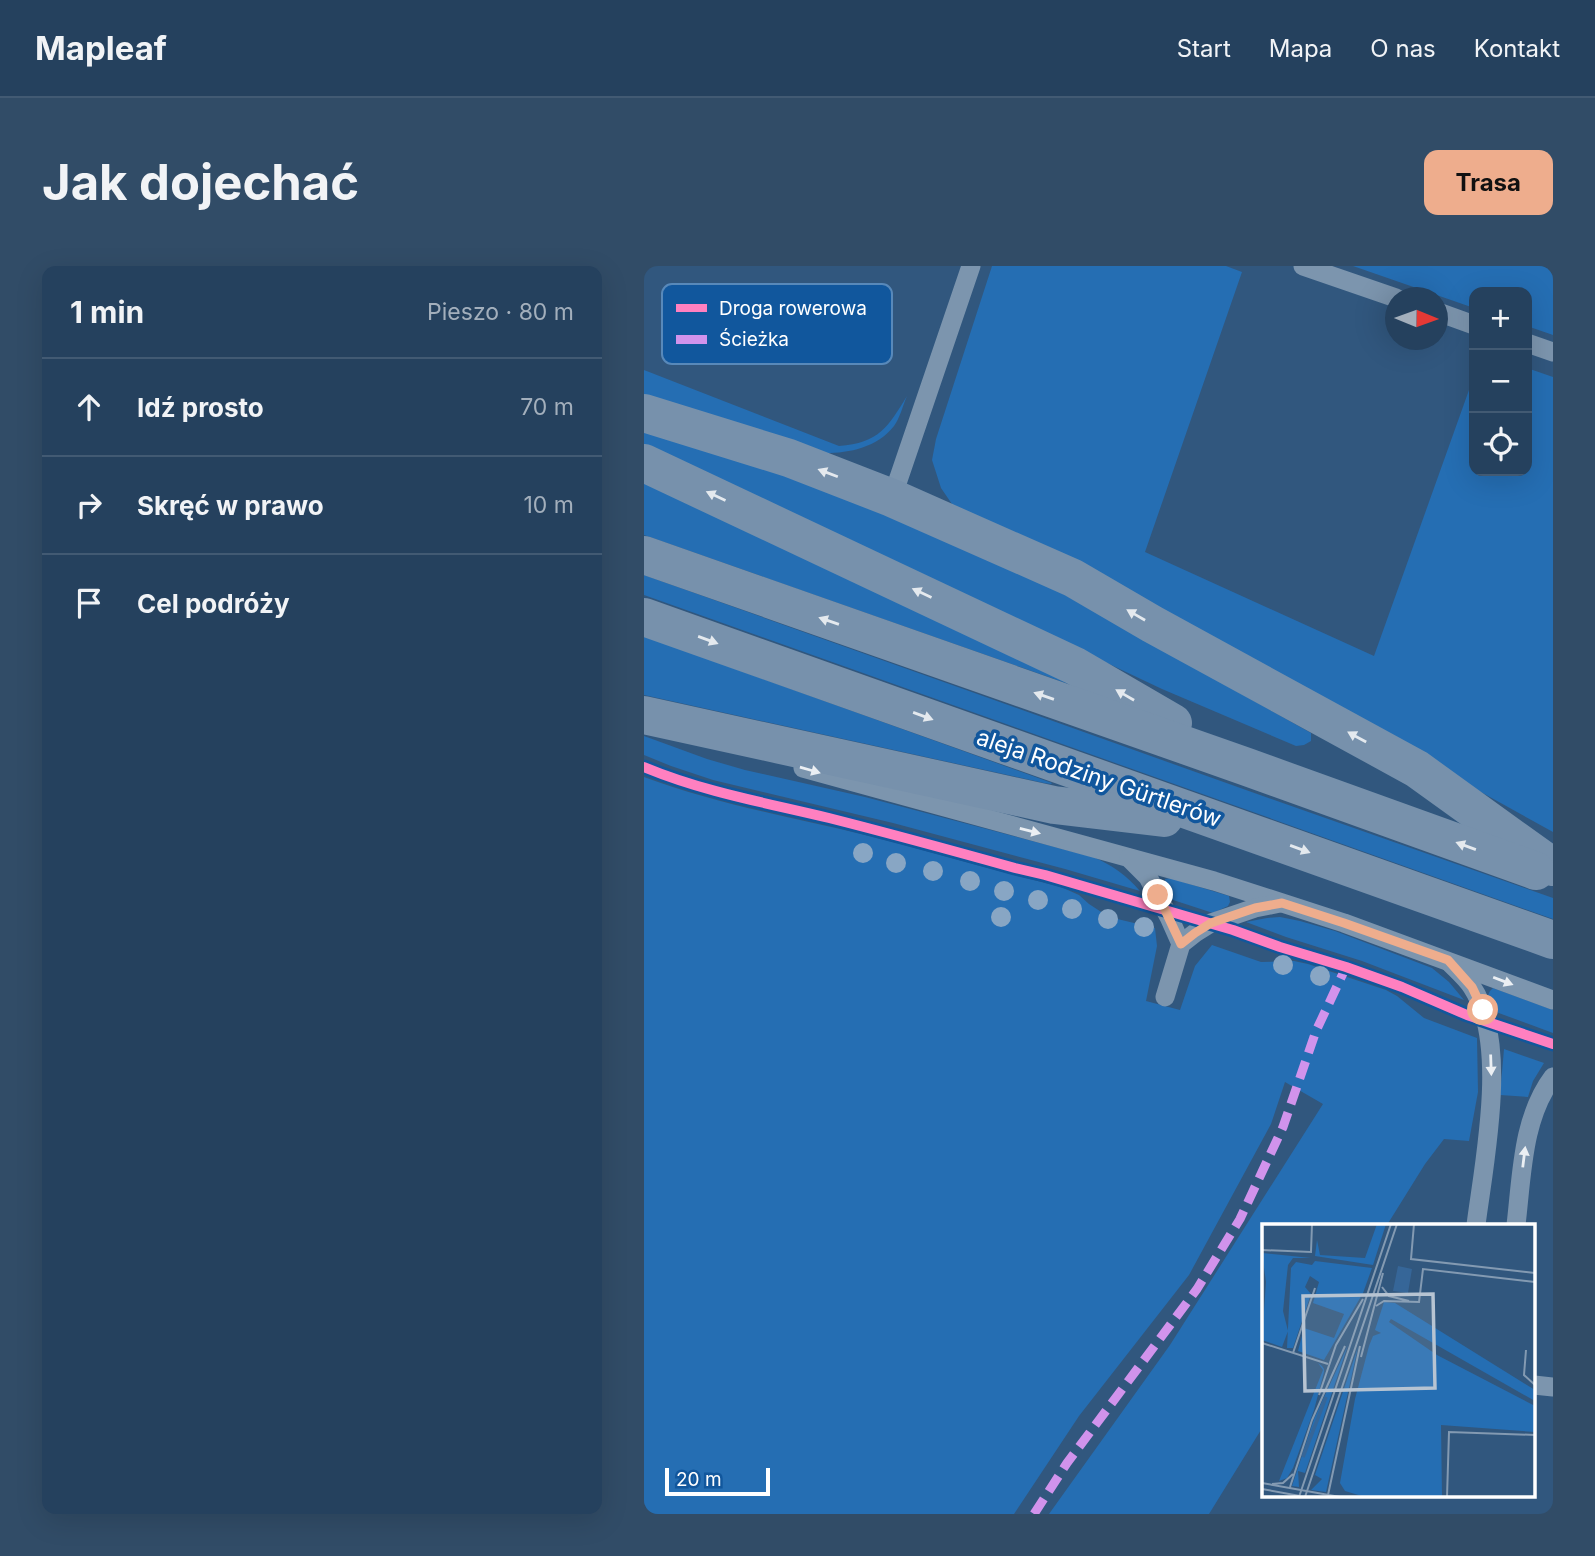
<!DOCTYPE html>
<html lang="pl">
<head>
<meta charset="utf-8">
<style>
	:root { --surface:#25415e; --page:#314c67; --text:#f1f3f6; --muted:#a3afbc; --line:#425a73; --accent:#eead8d }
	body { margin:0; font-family:Inter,sans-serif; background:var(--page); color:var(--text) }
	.controls { position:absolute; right:21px; top:21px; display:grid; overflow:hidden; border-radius:14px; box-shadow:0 7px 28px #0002 }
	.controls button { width:63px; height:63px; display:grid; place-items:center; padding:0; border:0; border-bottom:2px solid var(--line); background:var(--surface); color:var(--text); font:35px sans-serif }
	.compass { position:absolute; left:741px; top:21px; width:63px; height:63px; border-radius:50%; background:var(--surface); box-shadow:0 7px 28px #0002; rotate:91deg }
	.scale { position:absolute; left:21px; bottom:18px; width:105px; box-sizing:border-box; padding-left:7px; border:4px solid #fff; border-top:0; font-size:19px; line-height:24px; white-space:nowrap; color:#fff; -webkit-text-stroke:5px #11579d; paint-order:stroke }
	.stop { position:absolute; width:21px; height:21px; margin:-16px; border:5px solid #eead8d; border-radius:50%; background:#fff }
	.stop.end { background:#eead8d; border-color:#fff; box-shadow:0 2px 7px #0008 }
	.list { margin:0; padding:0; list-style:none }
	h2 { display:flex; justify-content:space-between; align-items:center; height:91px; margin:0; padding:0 28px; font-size:30px }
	h2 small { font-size:23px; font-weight:400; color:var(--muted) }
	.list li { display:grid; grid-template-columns:46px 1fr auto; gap:21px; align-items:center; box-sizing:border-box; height:98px; padding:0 28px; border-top:2px solid var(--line) }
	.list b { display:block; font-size:26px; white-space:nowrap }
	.list em { font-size:23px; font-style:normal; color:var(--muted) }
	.icon { flex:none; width:38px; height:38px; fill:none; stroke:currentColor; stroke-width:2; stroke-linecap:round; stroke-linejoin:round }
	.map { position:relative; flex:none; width:909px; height:1248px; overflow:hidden; border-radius:14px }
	header { display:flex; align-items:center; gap:42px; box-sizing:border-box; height:98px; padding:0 35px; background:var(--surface); border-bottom:2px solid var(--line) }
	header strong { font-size:33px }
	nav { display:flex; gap:38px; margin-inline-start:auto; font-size:24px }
	.intro { display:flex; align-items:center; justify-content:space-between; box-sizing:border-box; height:168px; padding:0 42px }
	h1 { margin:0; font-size:49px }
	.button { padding:18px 32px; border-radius:14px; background:var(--accent); color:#111; font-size:24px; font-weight:700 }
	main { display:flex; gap:42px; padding:0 42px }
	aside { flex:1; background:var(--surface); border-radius:14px; box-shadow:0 7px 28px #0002 }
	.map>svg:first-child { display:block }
	.green { fill:#256eb3 }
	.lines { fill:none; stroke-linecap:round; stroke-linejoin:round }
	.service { stroke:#7c95ae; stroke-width:19 }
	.secondary { stroke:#7791ac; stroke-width:38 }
	.quiet { stroke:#d193ec; stroke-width:9; stroke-dasharray:18 9; stroke-linecap:butt }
	.cycleway-casing { stroke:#11579d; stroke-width:15 }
	.cycleway { stroke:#ff80c0; stroke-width:10 }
	.tree { fill:#88a6c4 }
	.oneway { fill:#e4e9ee }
	.oneway2 { fill:#ebeff3 }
	.route { stroke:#eead8d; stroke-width:9 }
	.labels { text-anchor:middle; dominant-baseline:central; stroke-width:7; stroke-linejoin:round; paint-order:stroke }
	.street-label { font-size:23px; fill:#fff; stroke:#11579d }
	.inset-river { fill:none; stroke:#366698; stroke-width:3.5 }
	.inset-road { fill:none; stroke:#839ab2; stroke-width:2 }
	.view { fill:#b7c4d2; fill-opacity:0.15; stroke:#b7c4d2; stroke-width:3.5 }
	.inset-edge { fill:none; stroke:#fff; stroke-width:3.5 }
	.key { fill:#11579d; stroke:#5889ba; stroke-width:2 }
	.key-label { font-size:19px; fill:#fff }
</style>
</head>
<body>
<header>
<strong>Mapleaf</strong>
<nav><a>Start</a><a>Mapa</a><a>O nas</a><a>Kontakt</a></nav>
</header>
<div class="intro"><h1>Jak dojechać</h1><a class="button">Trasa</a></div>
<main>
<aside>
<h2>1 min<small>Pieszo · 80 m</small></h2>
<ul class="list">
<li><svg class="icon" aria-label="ahead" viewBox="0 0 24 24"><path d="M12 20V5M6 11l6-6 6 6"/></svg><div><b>Idź prosto</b></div><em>70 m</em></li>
<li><svg class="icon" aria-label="right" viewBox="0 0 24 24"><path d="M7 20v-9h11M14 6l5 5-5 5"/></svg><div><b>Skręć w prawo</b></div><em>10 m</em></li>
<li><svg class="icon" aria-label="arrive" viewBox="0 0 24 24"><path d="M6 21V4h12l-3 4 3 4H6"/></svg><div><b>Cel podróży</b></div></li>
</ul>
</aside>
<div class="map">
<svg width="909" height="1248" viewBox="0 0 909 1248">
	<rect width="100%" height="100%" fill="#31577e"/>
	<g class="green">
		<path d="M 348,0 L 582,0 L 598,6 L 501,286 L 730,390 L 830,110 L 830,205 L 883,205 L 883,102 L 909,111 L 909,566 L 716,459 L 310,241 L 297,222 L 288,194 L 292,173 Z"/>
		<path d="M 709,0 L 909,0 L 909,69 L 883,60 L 883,26 L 830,26 L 830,42 Z"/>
		<path d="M 0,104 L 195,180 C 235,177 244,161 263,130 C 259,139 256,152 250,160 C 232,183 201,188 175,187 L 0,135 Z"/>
		<path d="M 0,164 L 115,196 L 380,306 L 667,467 L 667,475 L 660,479 L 652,480 L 518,423 L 0,178 Z"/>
		<path d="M 0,215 L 433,421 L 0,269 Z"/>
		<path d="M 0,309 L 616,529 L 909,632 L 909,653 L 0,329 Z"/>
		<path d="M 0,370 L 408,517 L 407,518 L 400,517 L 0,429 Z"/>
		<path d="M 0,470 L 63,493 L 101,504 L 221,531 L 449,591 C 468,599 482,609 496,625 L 421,603 L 249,557 L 69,514 L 27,500 L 0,489 Z"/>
		<path d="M 0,511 C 72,538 147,551 221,569 C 286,585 351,605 417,621 L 435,629 L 445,638 L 465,651 L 511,662 L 513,680 L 502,735 L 536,744 L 551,700 L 568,679 L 617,696 L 650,695 L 664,698 L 742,724 L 753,730 L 780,752 L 833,772 L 834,826 L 825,875 L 800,873 L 781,898 L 743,959 L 620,959 L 620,1159 L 565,1248 L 405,1248 L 526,1079 L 679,838 L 641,816 L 627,858 L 545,1009 L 435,1150 L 370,1248 L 0,1248 Z"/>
		<path d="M 526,612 L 585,630 L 586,636 L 584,640 L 569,647 L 526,633 L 521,620 L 521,613 Z"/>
		<path d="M 636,651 L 656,655 L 691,665 L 788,702 L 805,716 L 820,734 L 718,695 L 642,671 L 602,656 L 623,652 Z"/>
		<path d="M 849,722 L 909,744 L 909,767 L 852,746 L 844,729 L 846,725 Z"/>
		<path d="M 860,783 L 900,797 L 889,815 L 884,831 L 856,829 Z"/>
	</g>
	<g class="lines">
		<g class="service">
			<path d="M 659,0 L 752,32"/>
			<path d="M 794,46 L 830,59"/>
			<path d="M 883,77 L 909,86"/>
			<path d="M 248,232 L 327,0"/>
			<path d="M 159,502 L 570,615 L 700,657 L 909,734"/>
			<path d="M 485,592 L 504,611 L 525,651 L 537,678"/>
			<path d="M 807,698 C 814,705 823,713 828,721 C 865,777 840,896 832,959"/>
			<path d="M 521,731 L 537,678 L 551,667 L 567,657 L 611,642 L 636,637"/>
			<path d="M 872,959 C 878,909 878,852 909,811"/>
			<path d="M 890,1119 L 909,1121"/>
		</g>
		<g class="secondary">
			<path d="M 0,147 L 145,192 L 248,232 L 429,312 L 508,358 L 773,503 L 909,601"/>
			<path d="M 0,197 L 431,400 L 529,457"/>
			<path d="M 0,289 L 603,501 L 892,605"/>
			<path d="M 0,351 L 909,674"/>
			<path d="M 0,449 L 410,539 L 520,552"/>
		</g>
		<path class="quiet" d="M 390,1248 L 423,1197 L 553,1023 L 596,953 L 639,861 L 672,765 L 702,701"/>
		<defs>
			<path id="cycleway" d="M 0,501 C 60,526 123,537 185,552 C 248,568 310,585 371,602 L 401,609 L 589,664 L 636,681 L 702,701 L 758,721 L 823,749 L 909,778"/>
		</defs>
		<use href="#cycleway" class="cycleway-casing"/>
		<use href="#cycleway" class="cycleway"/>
	</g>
	<g class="tree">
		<circle cx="219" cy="587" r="10"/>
		<circle cx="252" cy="597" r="10"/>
		<circle cx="289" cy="605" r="10"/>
		<circle cx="326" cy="615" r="10"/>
		<circle cx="360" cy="625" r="10"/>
		<circle cx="394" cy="634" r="10"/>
		<circle cx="428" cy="643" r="10"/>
		<circle cx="357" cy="651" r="10"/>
		<circle cx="464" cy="653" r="10"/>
		<circle cx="500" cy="661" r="10"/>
		<circle cx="639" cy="699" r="10"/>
		<circle cx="676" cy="710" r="10"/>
	</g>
	<defs><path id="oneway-solid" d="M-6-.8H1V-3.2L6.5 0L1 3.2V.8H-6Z" transform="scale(1.75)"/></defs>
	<g class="oneway">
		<use href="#oneway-solid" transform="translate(184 207) rotate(-159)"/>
		<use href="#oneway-solid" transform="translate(72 230) rotate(-155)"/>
		<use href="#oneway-solid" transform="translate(278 327) rotate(-155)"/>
		<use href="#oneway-solid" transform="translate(492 349) rotate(-150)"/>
		<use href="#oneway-solid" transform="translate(185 355) rotate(-161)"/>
		<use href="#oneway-solid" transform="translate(64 374) rotate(20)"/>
		<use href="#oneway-solid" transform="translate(481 429) rotate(-150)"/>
		<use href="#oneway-solid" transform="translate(400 430) rotate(-161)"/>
		<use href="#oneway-solid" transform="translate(279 450) rotate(20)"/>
		<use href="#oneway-solid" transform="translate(713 471) rotate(-151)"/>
		<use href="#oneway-solid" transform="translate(822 580) rotate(-160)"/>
		<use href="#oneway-solid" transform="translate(656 583) rotate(20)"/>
	</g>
	<g class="oneway2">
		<use href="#oneway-solid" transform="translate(166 504) rotate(16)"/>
		<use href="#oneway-solid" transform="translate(386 565) rotate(14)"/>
		<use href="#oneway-solid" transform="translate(859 715) rotate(21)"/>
		<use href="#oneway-solid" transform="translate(847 799) rotate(88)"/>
		<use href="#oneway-solid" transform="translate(880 891) rotate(-83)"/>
	</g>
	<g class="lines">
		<path class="route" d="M 514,629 L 537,678 L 551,667 L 567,657 L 611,642 L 638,637 L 700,657 L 804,694 L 828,721 L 839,744"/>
	</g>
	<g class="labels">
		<g class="street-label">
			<text transform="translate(455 512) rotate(19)">aleja Rodziny Gürtlerów</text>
		</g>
	</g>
	<g transform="translate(618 958)">
		<rect width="273" height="273" fill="#31577e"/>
		<path d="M 115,0 L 124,0 L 111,41 L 53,32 L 55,16 L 58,31 L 103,34 ZM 0,29 L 49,34 L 31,34 L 26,41 L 21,87 L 26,107 L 20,123 L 0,116 L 4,58 ZM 53,37 L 110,44 L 101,69 L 62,136 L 36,127 L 42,104 L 72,114 L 82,90 L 51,79 L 57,58 L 48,52 L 43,63 L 49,70 L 31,124 L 25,124 L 29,44 L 34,38 L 50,41 ZM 122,78 L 133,79 L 273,166 L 273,177 L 129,95 L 127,98 L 175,131 L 273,182 L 273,208 L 179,201 L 180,273 L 103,273 L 83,267 L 78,259 L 93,175 L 107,122 L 111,112 L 119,109 L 113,106 ZM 86,121 L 43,249 L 36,247 L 37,263 L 30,262 L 52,195 ZM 96,123 L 64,268 L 49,266 L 60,255 L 53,251 ZM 56,139 L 60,142 L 62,145 L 62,148 L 52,186 L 31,244 L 25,254 L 17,257 L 61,146 Z" fill="#256eb3"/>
		<path d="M 136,42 L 150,45 L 146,69 L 131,67 Z" fill="#366698"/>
		<path class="inset-river" d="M 41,233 L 64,173"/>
		<path class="inset-road" d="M 152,0 L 149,35 L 273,49M 0,26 L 49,28 L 50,0M 120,63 L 127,72 L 147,77M 114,82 L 122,77 L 157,78 L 161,45 L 273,58M 0,119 L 66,140M 264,126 L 262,151 L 273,161M 31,129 L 53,64M 99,133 L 121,49M 57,171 L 74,121 L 101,75M 0,259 L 78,273M 10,260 L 21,259 L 31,250M 28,263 L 50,196 L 83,122M 0,265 L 38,272M 66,271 L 98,122M 37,273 L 129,0M 43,273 L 135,0M 185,273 L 187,208 L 273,211"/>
		<path class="view" d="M 171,70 L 173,164 L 43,167 L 41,72 Z"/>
		<rect width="273" height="273" class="inset-edge"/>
	</g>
	<rect x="18" y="18" width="230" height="80" rx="10" class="key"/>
	<rect x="32" y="38" width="31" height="8" fill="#ff80c0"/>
	<rect x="32" y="69" width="31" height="9" fill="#d193ec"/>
	<g class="key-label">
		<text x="75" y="49">Droga rowerowa</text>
		<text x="75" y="80">Ścieżka</text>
	</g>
</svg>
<div class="controls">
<button>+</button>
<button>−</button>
<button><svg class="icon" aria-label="locate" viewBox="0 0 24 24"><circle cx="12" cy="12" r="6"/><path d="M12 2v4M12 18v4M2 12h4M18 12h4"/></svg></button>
</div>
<svg class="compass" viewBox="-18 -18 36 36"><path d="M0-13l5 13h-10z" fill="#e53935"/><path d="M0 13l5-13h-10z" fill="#a3afbc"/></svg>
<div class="scale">20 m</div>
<div class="stop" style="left:839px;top:744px"></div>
<div class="stop end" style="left:514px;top:629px"></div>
</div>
</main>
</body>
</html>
